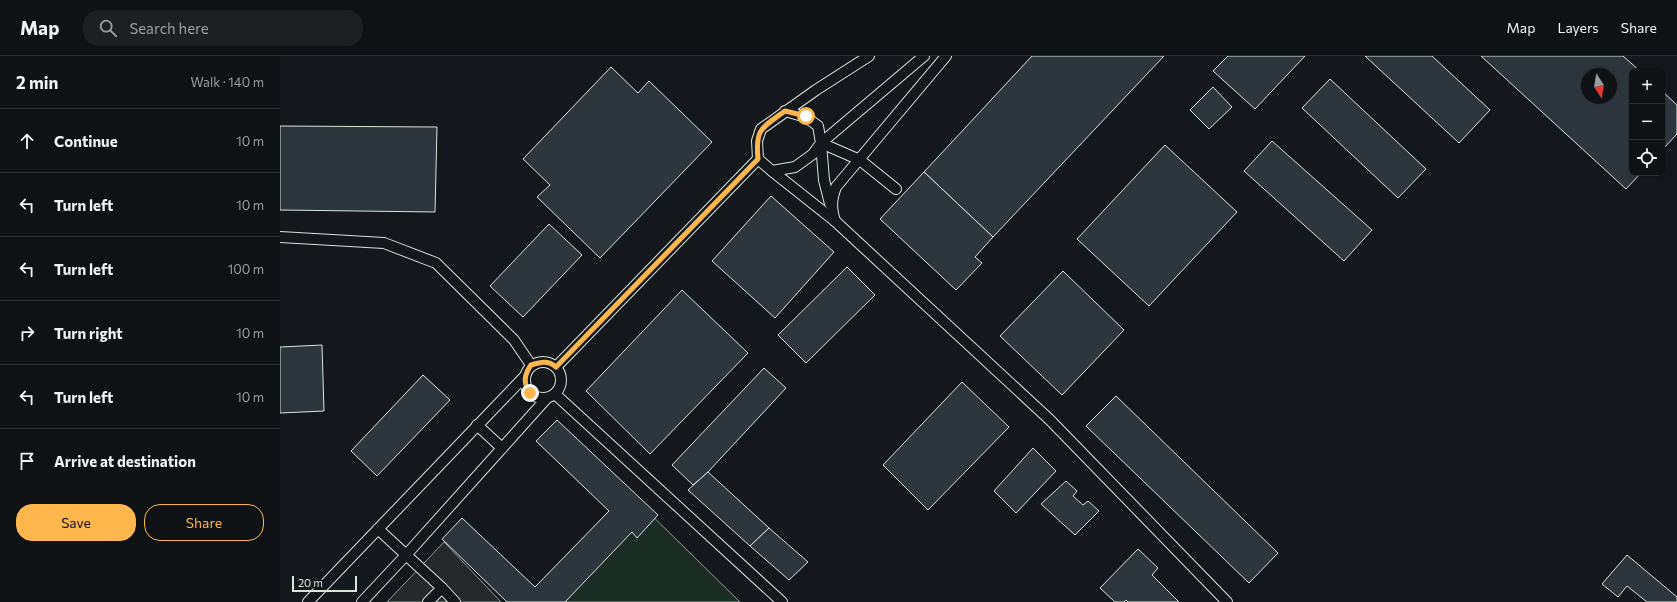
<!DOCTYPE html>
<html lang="en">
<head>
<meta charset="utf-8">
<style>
	:root { --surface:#0f1215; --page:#1d2022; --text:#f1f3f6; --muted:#9b9ea0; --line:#2f3234; --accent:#ffb74d }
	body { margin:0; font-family:Commissioner,sans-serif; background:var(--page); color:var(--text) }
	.controls { position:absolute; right:12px; top:12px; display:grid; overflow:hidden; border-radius:8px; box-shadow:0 1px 3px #0004 }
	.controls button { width:36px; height:36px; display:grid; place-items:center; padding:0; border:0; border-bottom:1px solid var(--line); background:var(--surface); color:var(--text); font:20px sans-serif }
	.compass { position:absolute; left:1301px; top:12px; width:36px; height:36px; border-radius:50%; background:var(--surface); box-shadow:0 1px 3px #0004; rotate:168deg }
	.scale { position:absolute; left:12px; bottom:10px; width:65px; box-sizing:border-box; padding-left:4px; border:2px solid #d8e6dc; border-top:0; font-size:11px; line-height:14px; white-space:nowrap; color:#d8e6dc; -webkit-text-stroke:3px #14181c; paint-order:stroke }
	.stop { position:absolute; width:12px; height:12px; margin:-9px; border:3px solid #ffb74d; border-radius:50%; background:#fff }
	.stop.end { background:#ffb74d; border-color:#fff; box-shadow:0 1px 4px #0008 }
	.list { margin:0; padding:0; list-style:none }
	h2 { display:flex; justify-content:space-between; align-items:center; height:52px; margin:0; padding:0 16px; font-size:17px }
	h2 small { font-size:13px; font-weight:400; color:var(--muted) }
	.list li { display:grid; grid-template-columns:26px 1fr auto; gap:12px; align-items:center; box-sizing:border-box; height:64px; padding:0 16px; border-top:1px solid var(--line) }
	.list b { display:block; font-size:15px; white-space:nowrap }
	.list em { font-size:13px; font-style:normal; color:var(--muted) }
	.actions { display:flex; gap:8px; padding:12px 16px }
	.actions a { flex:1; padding:9px 0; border:1px solid var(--accent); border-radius:16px; text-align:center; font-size:14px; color:var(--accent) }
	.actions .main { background:var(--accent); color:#111 }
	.icon { flex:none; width:22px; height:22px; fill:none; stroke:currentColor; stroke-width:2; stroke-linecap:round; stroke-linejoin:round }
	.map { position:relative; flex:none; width:1397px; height:546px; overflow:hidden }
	header { display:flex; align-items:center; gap:24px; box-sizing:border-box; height:56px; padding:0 20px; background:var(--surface); border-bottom:1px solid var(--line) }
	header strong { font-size:19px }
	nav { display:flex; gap:22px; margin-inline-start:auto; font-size:14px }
	.search { width:280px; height:36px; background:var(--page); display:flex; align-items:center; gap:10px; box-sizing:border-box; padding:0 14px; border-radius:16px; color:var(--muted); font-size:15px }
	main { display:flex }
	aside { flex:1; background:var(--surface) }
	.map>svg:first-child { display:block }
	.green { fill:#1a2d24; stroke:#939e99 }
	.parking { fill:#24282b; stroke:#939e99 }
	.building { fill:#2c363c; stroke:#d8e6dc; fill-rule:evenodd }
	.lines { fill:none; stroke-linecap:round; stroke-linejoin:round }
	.service-casing { stroke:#d8e6dc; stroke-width:12 }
	.service { stroke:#14181c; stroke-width:10 }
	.route { stroke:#ffb74d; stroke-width:5 }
</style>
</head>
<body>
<header>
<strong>Map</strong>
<div class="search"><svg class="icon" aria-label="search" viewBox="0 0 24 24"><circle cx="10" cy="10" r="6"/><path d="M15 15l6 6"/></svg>Search here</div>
<nav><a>Map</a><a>Layers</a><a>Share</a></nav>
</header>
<main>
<aside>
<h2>2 min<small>Walk · 140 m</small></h2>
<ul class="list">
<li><svg class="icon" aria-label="ahead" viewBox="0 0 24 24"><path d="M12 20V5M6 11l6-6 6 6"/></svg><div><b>Continue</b></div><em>10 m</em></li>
<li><svg class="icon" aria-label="left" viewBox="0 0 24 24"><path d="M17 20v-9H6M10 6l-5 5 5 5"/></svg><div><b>Turn left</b></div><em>10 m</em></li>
<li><svg class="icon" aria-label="left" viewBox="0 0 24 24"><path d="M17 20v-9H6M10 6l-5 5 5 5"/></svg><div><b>Turn left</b></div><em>100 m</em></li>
<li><svg class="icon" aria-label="right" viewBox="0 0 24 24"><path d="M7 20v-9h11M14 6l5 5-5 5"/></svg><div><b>Turn right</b></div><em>10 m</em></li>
<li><svg class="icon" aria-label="left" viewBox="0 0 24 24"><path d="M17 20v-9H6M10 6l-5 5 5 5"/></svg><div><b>Turn left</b></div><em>10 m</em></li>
<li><svg class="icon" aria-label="arrive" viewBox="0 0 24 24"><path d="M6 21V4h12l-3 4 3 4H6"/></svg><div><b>Arrive at destination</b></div></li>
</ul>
<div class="actions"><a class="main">Save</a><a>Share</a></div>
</aside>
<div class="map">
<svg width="1397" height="546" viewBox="0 0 1397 546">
	<rect width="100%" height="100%" fill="#14181c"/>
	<path class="green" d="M 355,443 L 460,546 L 249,546 Z"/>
	<path class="parking" d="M 164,486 L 221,546 L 107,546 Z"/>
	<g class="building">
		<path d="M 752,0 L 884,0 L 713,181 L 644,116 Z"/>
		<path d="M 948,0 L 1025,0 L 975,53 L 933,15 Z"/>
		<path d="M 1085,0 L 1152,0 L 1210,54 L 1179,87 Z"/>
		<path d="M 1201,0 L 1343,0 L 1360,15 L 1352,15 L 1352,117 L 1361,117 L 1346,133 ZM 1307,18 L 1331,18 L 1331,42 L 1307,42 Z"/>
		<path d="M 331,11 L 358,37 L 369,25 L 432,86 L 320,202 L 257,141 L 270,129 L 243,103 Z"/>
		<path d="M 1050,23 L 1146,113 L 1118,142 L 1022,52 Z"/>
		<path d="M 933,31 L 952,51 L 929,73 L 910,54 Z"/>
		<path d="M 1382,35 L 1397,49 L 1397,78 L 1382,94 Z"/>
		<path d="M 0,70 L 157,71 L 155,156 L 0,154 Z"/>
		<path d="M 992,85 L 1092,174 L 1064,205 L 964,115 Z"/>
		<path d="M 885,89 L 957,156 L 869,250 L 797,183 Z"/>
		<path d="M 644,116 L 713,181 L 695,201 L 702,207 L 676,234 L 600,163 Z"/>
		<path d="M 491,140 L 554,196 L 495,262 L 432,205 Z"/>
		<path d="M 269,168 L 302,199 L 243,261 L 210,230 Z"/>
		<path d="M 567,211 L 595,239 L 526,307 L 498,279 Z"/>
		<path d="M 783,215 L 844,274 L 782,339 L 720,280 Z"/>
		<path d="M 402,234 L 468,297 L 370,398 L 306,335 Z"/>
		<path d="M 42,289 L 44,355 L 0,357 L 0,291 Z"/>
		<path d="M 484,312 L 506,332 L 428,416 L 413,429 L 392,409 Z"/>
		<path d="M 143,319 L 170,344 L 97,420 L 71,395 Z"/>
		<path d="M 682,326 L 729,371 L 648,454 L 603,409 Z"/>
		<path d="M 836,340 L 998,497 L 969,527 L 806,370 Z"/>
		<path d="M 277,364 L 378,459 L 357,482 L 352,476 L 285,546 L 227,546 L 162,483 L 182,462 L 255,531 L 329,455 L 256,385 Z"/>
		<path d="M 753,392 L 776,415 L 736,457 L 714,435 Z"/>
		<path d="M 428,416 L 489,472 L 470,490 L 408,434 Z"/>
		<path d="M 786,425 L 797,435 L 793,440 L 803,449 L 808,445 L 819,455 L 795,479 L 761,448 Z"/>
		<path d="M 489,472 L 528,506 L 509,524 L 470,490 Z"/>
		<path d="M 858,493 L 878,512 L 872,519 L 899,546 L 848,546 L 846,544 L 844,546 L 835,546 L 820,532 Z"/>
		<path d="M 1347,499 L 1397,541 L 1397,546 L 1367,546 L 1347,530 L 1338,541 L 1322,528 Z"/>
	</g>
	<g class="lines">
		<defs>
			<g id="service">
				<path d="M 505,55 L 526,61 L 538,70 L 541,87 L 533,98 L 515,111 L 492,115 L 478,103 L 477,85 L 481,73 L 536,34 L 589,0"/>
				<path d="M 541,87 L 644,0"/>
				<path d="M 541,87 L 580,104 L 616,133"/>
				<path d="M 541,87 L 544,124 L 550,148"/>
				<path d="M 492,115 L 555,165 L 770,364 L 947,546"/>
				<path d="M 555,165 C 551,152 551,144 556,131 L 666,0"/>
				<path d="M 0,181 L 104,187 L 156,207 L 234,284 L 251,309"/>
				<circle cx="263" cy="324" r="18"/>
				<path d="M 276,311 L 478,103"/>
				<path d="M 275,338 L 502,546"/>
				<path d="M 197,369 L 222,392"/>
				<path d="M 98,473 L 162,532 L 148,546"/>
				<path d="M 162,532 L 175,546"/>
				<path d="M 28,546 L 245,320"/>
				<path d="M 82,546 L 127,498 L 267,342"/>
			</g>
		</defs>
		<use href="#service" class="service-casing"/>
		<use href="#service" class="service"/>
	</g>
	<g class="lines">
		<path class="route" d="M 250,337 C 243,327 244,319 251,309 C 261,306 268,304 276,311 L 478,103 C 475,72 482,72 505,55 L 526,60"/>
	</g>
</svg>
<div class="controls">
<button>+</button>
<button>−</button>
<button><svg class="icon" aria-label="locate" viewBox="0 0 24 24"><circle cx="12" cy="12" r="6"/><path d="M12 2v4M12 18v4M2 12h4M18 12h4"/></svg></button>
</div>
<svg class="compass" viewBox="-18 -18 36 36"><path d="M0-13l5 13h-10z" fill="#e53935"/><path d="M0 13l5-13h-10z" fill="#9b9ea0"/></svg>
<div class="scale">20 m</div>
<div class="stop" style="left:526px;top:60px"></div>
<div class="stop end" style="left:250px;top:337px"></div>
</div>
</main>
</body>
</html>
